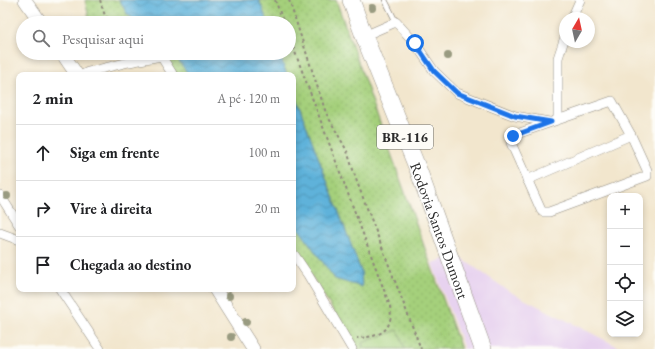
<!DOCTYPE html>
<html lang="pt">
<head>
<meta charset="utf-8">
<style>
	:root { --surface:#fff; --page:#f2f2f2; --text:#202124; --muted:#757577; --line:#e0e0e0 }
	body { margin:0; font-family:"EB Garamond",serif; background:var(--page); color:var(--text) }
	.controls { position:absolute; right:12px; bottom:12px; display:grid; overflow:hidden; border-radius:8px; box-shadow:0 2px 6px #0003 }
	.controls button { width:36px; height:36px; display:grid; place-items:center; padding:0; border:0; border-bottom:1px solid var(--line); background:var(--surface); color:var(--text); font:20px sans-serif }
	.compass { position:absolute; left:559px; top:12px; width:36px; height:36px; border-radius:50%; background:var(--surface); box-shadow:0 2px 6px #0003; rotate:9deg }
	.stop { position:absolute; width:12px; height:12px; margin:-9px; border:3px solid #1a73e8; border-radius:50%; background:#fff }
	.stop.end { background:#1a73e8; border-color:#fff; box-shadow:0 1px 4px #0008 }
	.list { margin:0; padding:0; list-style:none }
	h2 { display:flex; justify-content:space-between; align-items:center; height:52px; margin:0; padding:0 16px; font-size:17px }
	h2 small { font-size:13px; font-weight:400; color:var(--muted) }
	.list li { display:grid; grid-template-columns:26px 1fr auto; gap:12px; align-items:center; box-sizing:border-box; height:56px; padding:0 16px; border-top:1px solid var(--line) }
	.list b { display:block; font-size:15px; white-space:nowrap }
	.list em { font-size:13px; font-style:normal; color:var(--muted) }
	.icon { flex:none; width:22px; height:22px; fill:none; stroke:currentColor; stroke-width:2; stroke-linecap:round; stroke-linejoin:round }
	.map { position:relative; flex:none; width:655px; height:349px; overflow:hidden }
	.search { position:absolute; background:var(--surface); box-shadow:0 2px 6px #0003; left:16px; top:16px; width:280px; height:44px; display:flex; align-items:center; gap:10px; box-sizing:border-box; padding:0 14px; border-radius:22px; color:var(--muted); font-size:15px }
	.panel { position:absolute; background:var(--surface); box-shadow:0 2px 6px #0003; left:16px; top:72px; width:280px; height:220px; border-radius:8px }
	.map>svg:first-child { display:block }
	.built { fill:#e7d2ef }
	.grass { fill:url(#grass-dots); stroke:#687e54 }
	.garden { fill:#a5d07c; stroke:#687e54 }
	.water { fill:url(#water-waves); stroke:#446e82 }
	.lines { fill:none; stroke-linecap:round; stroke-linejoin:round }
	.lane-casing { stroke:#8e887c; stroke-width:6 }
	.street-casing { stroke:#8e887c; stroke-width:10 }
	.secondary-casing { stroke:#8e887c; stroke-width:14 }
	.highway-casing { stroke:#8e887c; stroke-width:18 }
	.path { stroke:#8e887c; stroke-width:2; stroke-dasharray:3 3; stroke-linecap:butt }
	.lane { stroke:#fff; stroke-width:4.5 }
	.street { stroke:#fff; stroke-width:9 }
	.secondary { stroke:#fff; stroke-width:13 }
	.highway { stroke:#fff; stroke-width:17 }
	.tree { fill:#999b81 }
	.route { stroke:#1a73e8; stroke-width:5 }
	.labels { text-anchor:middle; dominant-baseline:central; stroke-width:3; stroke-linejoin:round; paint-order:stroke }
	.shield { fill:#fdfcf7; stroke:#6a6a68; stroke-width:1 }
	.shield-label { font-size:14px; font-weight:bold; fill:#2b2b2b }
	.street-label { font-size:15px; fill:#2b2b2b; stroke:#fdfcf7 }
</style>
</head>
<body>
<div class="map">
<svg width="655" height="349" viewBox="0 0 655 349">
	<defs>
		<pattern id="grass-dots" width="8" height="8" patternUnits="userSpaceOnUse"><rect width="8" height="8" fill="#a5d07c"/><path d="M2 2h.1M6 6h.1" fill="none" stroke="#8eb36b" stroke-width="1.8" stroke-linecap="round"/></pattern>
		<pattern id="water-waves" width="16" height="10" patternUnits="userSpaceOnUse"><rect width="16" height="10" fill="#5eb2da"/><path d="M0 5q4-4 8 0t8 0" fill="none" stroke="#4e91b1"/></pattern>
	</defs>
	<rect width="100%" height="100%" fill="#fdfcf7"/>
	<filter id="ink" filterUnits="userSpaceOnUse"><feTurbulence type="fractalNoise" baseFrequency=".025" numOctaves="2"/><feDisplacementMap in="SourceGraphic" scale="8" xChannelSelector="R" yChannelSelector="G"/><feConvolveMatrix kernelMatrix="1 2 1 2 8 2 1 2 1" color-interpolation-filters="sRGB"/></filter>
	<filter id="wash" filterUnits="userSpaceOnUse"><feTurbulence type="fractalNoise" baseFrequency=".012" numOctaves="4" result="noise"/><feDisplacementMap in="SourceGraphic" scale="16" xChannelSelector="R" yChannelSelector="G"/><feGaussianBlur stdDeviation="0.9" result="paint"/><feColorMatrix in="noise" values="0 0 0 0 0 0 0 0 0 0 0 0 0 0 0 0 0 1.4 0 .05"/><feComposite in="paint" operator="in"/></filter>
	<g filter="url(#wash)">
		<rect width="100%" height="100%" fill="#f2e6cd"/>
		<path class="built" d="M 457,255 L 510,292 L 623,349 L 464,349 L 432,263 Z"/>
		<path class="grass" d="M 85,0 L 336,0 L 461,349 L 357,349 L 293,246 L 293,75 L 176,75 L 164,57 L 150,53 L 289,53 L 289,23 L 92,23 L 89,18 Z"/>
		<path class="garden" d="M 398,330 L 405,349 L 364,349 L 362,343 Z"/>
		<g class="water">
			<path d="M 119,0 L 259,0 L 268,23 L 140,23 L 128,15 Z"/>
			<path d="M 173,53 L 279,53 L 287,75 L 189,75 Z"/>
			<path d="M 293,90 L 361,271 L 362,287 L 335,279 L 293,221 Z"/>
		</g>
	</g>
	<g filter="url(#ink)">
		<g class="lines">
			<defs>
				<path id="lane" d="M 385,0 L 396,22"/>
				<g id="street">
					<path d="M 572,18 L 580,0"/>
					<path d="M 364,36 L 396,22 L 415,43 L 434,71 L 457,93 L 515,116 L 549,122"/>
					<path d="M 82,75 L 88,72 L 129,62 L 161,56 L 173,75"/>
					<path d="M 612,101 L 631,135 L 647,170 L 647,176 L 549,212 L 543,212 L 541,210 L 511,143 L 512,138 L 514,135 Z"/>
					<path d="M 558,119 L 558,58 L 565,37"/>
					<path d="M 527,180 L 631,135"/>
					<path d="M 0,195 L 19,225"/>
					<path d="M 0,233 L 19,240"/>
					<path d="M 293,253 L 308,275 L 352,349"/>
					<path d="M 60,289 L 100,349"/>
				</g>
				<g id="secondary">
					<path d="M 25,0 L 41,23"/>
					<path d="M 62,53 L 77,75"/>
					<path d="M 215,289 L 253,349"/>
				</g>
				<g id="highway">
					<path id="s1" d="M 351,0 L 364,36 L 419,172 L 483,349"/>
				</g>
			</defs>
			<use href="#lane" class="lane-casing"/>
			<use href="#street" class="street-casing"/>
			<use href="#secondary" class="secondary-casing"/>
			<use href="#highway" class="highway-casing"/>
			<g class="path">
				<path d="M 100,0 L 105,16 L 115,23"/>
				<path d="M 275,0 L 284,23"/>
				<path d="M 289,0 L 326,113 L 347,151 L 357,182 L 421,349"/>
				<path d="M 289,36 L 390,306 C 394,331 380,337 357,338"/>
			</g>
			<use href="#lane" class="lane"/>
			<use href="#street" class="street"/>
			<use href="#secondary" class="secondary"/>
			<use href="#highway" class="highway"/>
		</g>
		<g class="tree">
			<circle cx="372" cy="8" r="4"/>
			<circle cx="448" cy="56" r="4"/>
			<circle cx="7" cy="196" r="4"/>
			<circle cx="229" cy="296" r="4"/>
			<circle cx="246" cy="322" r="4"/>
			<circle cx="231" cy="337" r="4"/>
		</g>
	</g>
	<g class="lines" filter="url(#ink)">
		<path class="route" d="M 415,43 L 434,71 L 457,93 L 515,116 L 551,122 L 513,136"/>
	</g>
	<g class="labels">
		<rect class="shield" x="377" y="125" width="56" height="24" rx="3"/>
		<g class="shield-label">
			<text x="405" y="137">BR-116</text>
		</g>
		<g class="street-label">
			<text stroke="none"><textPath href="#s1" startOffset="247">Rodovia Santos Dumont</textPath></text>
		</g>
	</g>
</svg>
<div class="controls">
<button>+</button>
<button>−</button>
<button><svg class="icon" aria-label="locate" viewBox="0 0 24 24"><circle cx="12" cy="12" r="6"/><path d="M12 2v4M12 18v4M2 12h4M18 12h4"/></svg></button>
<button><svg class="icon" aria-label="layers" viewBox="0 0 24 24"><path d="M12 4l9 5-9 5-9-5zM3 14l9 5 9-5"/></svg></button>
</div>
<svg class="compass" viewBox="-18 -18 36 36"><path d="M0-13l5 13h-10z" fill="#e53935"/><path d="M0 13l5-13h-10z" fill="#757577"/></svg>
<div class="stop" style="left:415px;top:43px"></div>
<div class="stop end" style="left:513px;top:136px"></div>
<div class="search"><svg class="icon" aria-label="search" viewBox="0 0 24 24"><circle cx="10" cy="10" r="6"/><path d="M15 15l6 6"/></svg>Pesquisar aqui</div>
<section class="panel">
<h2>2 min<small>A pé · 120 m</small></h2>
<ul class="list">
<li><svg class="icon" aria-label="ahead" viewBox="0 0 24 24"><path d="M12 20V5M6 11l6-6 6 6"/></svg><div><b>Siga em frente</b></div><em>100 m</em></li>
<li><svg class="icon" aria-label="right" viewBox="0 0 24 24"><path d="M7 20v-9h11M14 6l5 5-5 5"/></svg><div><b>Vire à direita</b></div><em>20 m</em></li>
<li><svg class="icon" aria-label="arrive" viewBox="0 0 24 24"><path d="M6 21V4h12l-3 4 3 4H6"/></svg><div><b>Chegada ao destino</b></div></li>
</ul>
</section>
</div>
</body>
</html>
